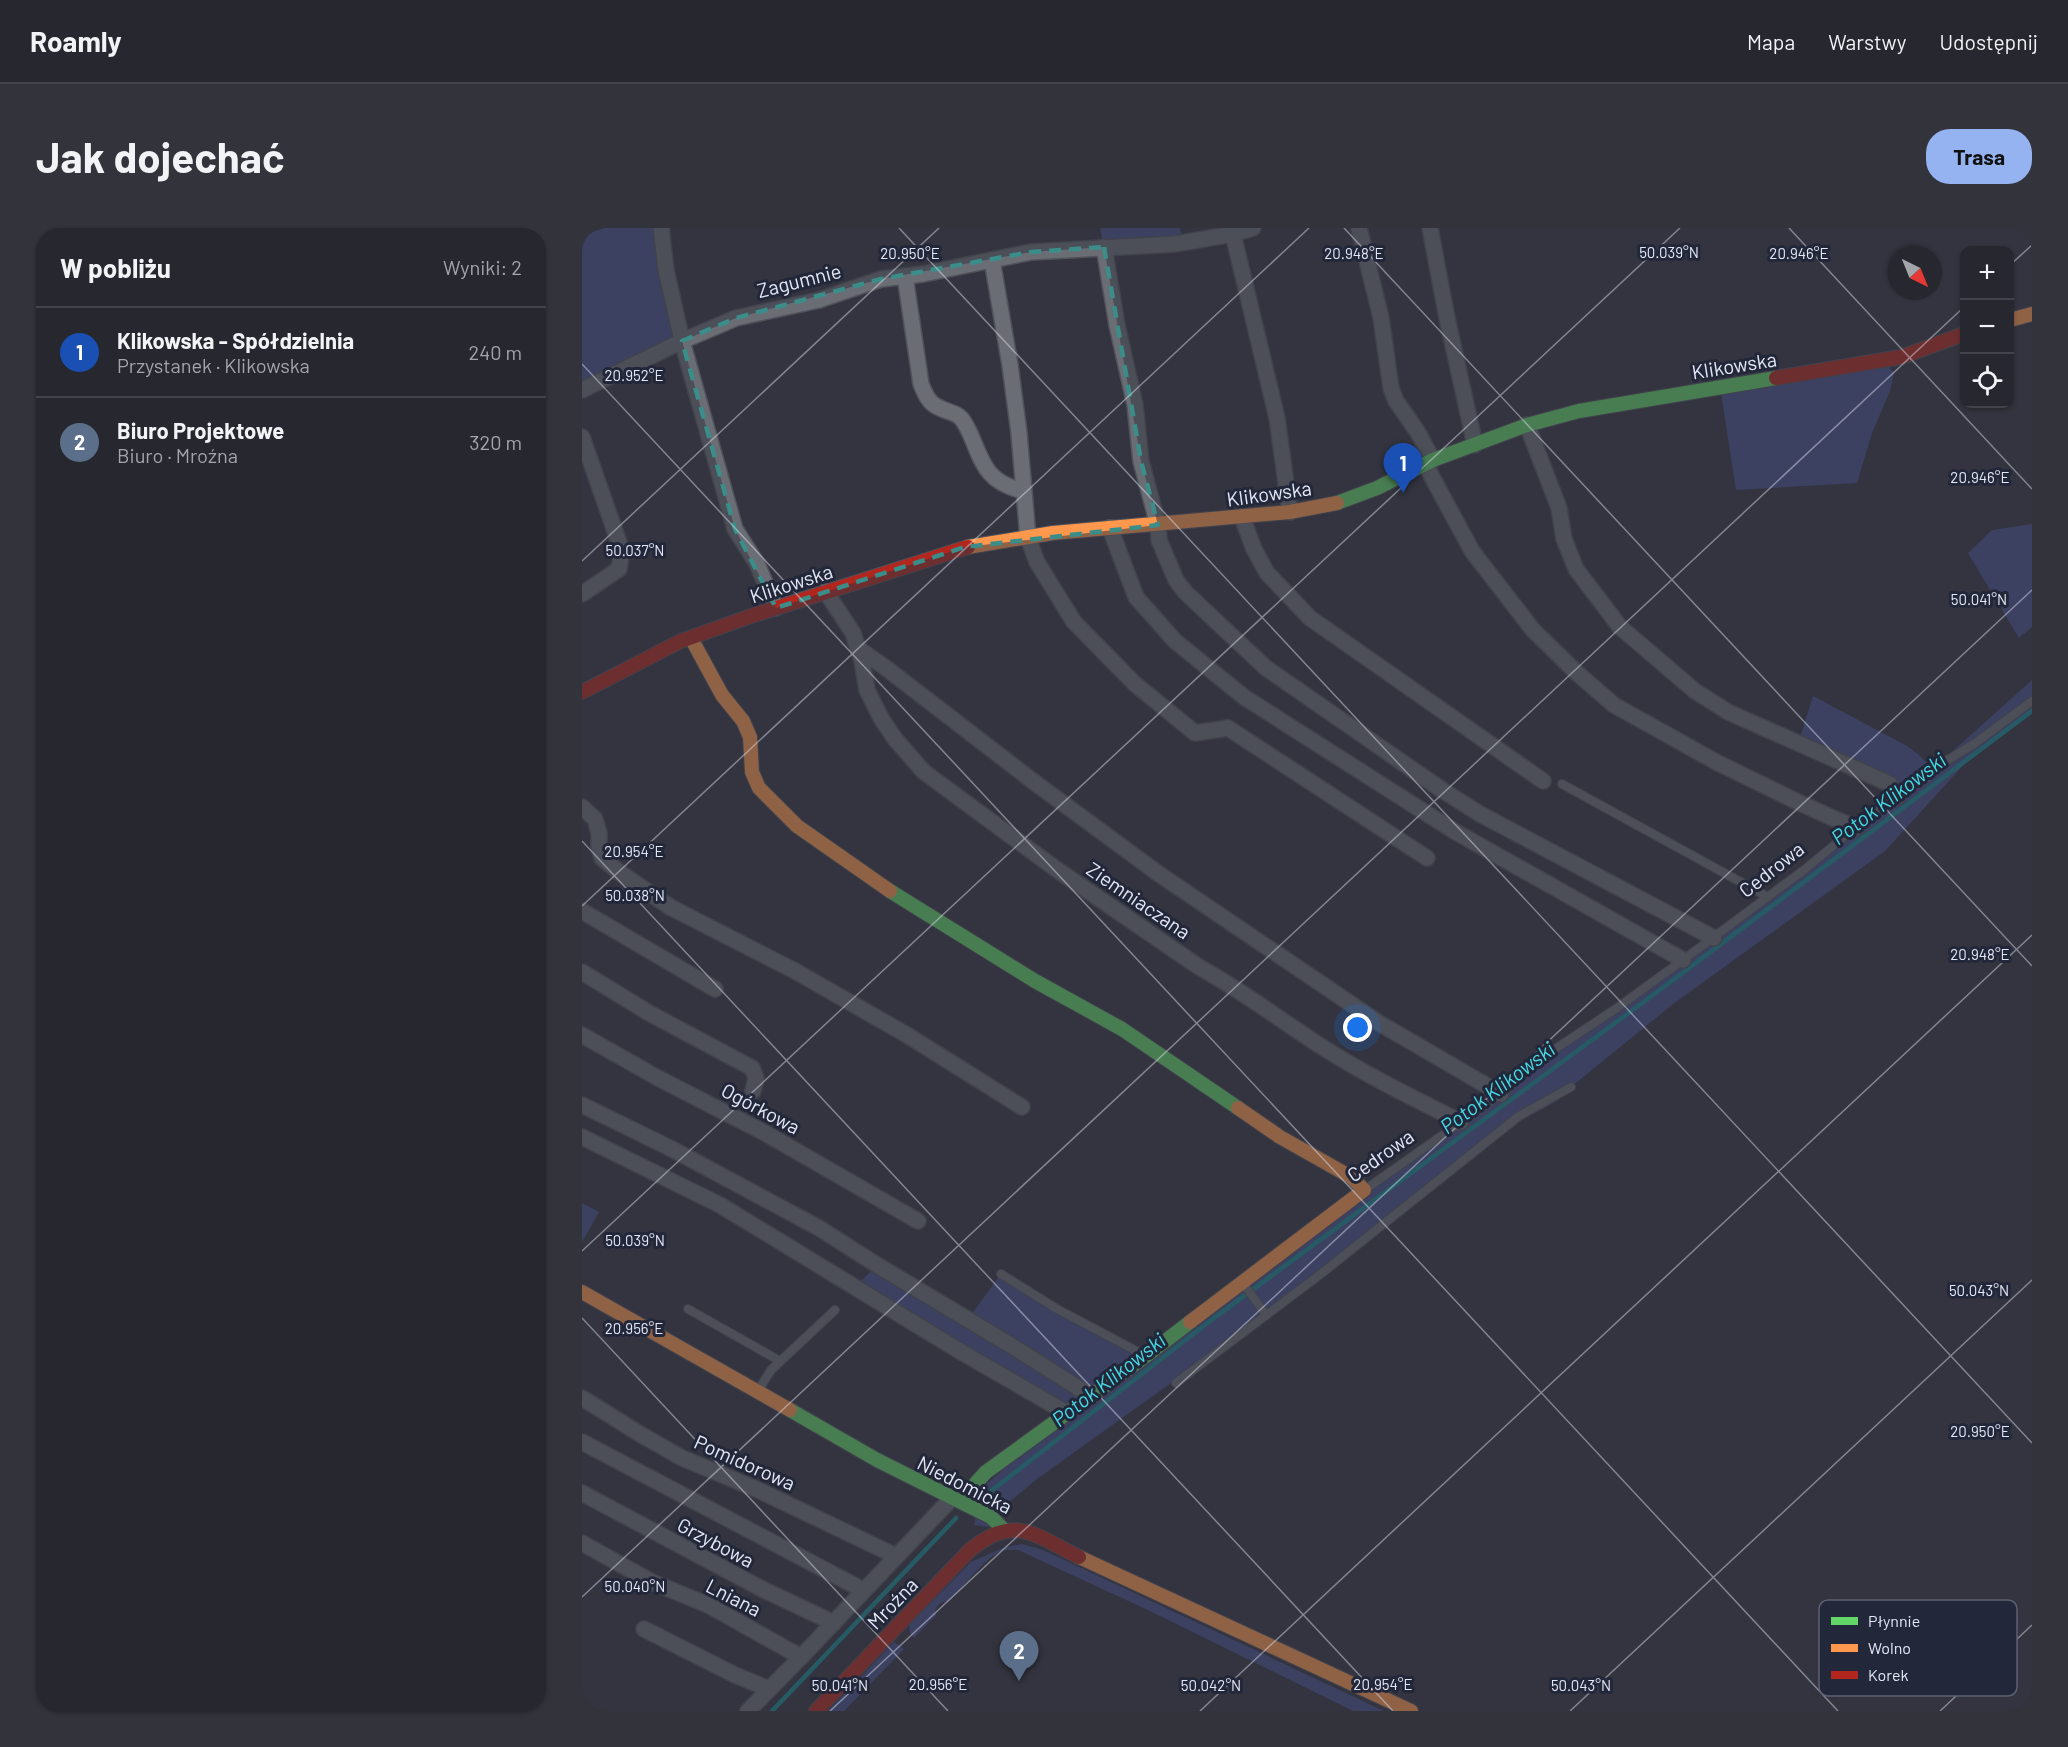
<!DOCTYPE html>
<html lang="pl">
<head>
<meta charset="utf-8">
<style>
	:root { --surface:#26272f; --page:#32333b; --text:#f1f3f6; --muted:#a4a5aa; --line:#42444b; --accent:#95b2f1 }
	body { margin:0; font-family:Barlow,sans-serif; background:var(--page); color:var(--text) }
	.controls { position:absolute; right:18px; top:18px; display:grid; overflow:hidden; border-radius:12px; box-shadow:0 2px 4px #0004 }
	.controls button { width:54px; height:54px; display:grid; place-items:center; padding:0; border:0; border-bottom:2px solid var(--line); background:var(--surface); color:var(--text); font:30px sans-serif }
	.compass { position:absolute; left:1306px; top:18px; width:54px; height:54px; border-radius:50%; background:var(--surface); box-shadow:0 2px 4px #0004; rotate:137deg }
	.you { position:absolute; left:776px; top:800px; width:21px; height:21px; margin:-15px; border:4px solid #fff; border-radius:50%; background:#1a73e8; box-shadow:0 0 0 9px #1a73e833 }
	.badge { display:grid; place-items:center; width:39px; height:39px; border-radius:50%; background:var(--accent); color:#fff; font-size:20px; font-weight:700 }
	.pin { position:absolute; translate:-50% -50px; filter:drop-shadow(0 2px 3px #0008) }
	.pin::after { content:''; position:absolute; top:32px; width:21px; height:18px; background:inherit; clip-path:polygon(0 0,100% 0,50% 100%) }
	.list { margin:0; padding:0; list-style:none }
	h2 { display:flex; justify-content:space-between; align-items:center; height:78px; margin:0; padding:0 24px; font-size:26px }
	h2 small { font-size:20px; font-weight:400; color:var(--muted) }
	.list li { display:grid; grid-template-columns:39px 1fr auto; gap:18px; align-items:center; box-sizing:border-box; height:90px; padding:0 24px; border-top:2px solid var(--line) }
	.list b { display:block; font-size:22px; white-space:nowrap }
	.list p { margin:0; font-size:20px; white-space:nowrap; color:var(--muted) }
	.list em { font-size:20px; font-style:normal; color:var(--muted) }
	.icon { flex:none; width:33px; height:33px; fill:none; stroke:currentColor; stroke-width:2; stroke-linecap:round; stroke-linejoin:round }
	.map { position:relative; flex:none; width:1450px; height:1483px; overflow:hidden; border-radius:24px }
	header { display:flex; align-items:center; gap:36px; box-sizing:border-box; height:84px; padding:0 30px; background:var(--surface); border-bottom:2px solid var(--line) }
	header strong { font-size:28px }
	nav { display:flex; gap:33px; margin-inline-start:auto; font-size:21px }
	.intro { display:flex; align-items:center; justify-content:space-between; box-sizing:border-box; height:144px; padding:0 36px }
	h1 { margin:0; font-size:42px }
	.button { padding:15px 27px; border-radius:24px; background:var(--accent); color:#111; font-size:21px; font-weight:700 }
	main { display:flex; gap:36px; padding:0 36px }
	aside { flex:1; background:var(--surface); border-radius:24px; box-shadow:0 2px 4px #0004 }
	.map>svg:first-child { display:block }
	.green { fill:#47508d }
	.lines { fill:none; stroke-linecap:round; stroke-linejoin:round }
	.stream { stroke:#188a93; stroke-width:4.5 }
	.lane-casing { stroke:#50525b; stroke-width:10 }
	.street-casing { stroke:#50525b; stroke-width:18 }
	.fast-casing { stroke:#50525b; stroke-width:16 }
	.slow-casing { stroke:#50525b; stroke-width:16 }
	.jam-casing { stroke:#50525b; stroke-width:16 }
	.lane { stroke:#6b6d75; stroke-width:8 }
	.street { stroke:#6b6d75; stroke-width:15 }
	.fast { stroke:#63d668; stroke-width:14 }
	.slow { stroke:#ff974d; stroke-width:14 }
	.jam { stroke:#b3261e; stroke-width:14 }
	.marked { fill:none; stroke:#3a8d89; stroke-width:4.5; stroke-dasharray:12 8; stroke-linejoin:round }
	.ticks { fill:none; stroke:#e4e7f5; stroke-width:1.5; stroke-opacity:0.45 }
	.labels { text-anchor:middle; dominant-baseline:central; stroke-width:6; stroke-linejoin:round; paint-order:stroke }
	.street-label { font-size:20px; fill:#e4e7f5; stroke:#23273a }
	.water-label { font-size:21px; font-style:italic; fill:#45dbe6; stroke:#23273a }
	.key { fill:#23273a; stroke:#5d6172; stroke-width:1.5 }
	.key-label { font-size:16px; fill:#e4e7f5 }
	.ticks-label { font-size:15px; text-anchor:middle; fill:#e4e7f5; stroke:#23273a; stroke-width:6; stroke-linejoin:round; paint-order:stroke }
</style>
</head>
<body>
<header>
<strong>Roamly</strong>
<nav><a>Mapa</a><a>Warstwy</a><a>Udostępnij</a></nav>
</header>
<div class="intro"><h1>Jak dojechać</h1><a class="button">Trasa</a></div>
<main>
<aside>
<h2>W pobliżu<small>Wyniki: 2</small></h2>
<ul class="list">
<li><span class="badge" style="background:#1a4fb4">1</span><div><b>Klikowska - Spółdzielnia</b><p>Przystanek · Klikowska</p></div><em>240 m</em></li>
<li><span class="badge" style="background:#5c6f8a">2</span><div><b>Biuro Projektowe</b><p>Biuro · Mroźna</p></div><em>320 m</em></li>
</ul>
</aside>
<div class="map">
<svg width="1450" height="1483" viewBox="0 0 1450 1483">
	<rect width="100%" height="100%" fill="#33343f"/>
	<g class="green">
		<path d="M 0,0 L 2,0 L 3,6 L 23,0 L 79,0 L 100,113 L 0,162 Z"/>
		<path d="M 518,0 L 598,0 L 601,14 L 522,19 Z"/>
		<path d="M 1301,132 L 1312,145 L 1308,163 L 1290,205 L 1275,255 L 1154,262 L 1138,158 Z"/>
		<path d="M 1450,296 L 1450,399 L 1437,410 L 1386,325 L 1410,302 Z"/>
		<path d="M 1450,452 L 1450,483 L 1387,531 L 1303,623 L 1091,776 L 989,859 L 975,873 L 924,901 L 684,1087 L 455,1251 L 409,1289 L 421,1301 L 392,1297 L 399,1261 L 485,1185 L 273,1059 L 295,1037 L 386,1091 L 419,1046 L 564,1128 L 865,904 L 958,831 L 1035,780 L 1315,568 L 1216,516 L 1231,468 L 1325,518 L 1337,527 L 1351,541 Z"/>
		<path d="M 0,975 L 17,984 L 0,1014 Z"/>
		<path d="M 440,1316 L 461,1322 L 802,1483 L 771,1483 L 568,1383 L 436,1322 C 430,1322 424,1321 417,1324 C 403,1331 379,1361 366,1374 C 360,1373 356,1376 353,1382 L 354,1387 L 332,1410 L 328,1405 L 327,1397 L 389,1334 L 421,1320 Z"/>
		<path d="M 312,1414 L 322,1421 L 262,1483 L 246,1483 Z"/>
	</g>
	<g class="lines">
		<g class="stream">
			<path d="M 404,1267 L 628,1093 L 1063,773 L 1450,483"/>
			<path d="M 190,1483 L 374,1290"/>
		</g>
		<defs>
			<g id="lane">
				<path d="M 980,556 L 1186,669"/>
				<path d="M 784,961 L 919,866 L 958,831 L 1035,780 L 1101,732 L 1222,642 L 1273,600 L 1351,541 L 1392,516 L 1450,473"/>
				<path d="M 419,1046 L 475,1081 L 560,1126"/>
				<path d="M 660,1054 L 684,1087"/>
				<path d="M 106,1081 L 198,1133"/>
				<path d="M 594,1155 L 740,1045 L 937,888 L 989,859"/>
				<path d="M 176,1163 L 189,1142 L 253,1082"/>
			</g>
			<g id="street">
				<path d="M 79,0 L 84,42 L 100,113 L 153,301 L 175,336 L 194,380"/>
				<path d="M 777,0 L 799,90 L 809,160 L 814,173 L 835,203 L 851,232"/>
				<path d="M 848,0 L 865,90 L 893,217"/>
				<path d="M 651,6 L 695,190 L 708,284"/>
				<path d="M 522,19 L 535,97 L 553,177 L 559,233 L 576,297 L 577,312 L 594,352 L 603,364 L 684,440 L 860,562 L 898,586 L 1132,710"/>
				<path d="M 410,32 L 428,137 L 437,205 L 446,310 L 455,334 L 492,394 L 553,456 L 613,505 L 646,500 L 845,630"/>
				<path d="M 323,48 L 339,156 C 343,166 347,176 358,180 C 365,184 373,184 379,190 C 384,196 387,203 390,210 C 402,240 408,255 441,263"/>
				<path d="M 0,162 L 100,113 L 154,90 L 237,72 L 299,51 L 341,46 L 449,24 L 593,16 L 651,6 L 671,0"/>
				<path d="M 945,197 L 977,280 L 982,311 L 994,341 L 1038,399 L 1113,463 L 1146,484 L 1308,556 L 1315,569"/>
				<path d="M 0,209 L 40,323 L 37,341 L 0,366"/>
				<path d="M 843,236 L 890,323 L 951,402 L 995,445 L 1032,477 L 1136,535 L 1220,576 L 1273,600"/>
				<path d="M 660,289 L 672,321 L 685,345 L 728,390 L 961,553"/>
				<path d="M 528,300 L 554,369 L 593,413 L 662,469 L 872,603 L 1101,732"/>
				<path d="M 244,364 L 271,405 L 280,433 L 285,462 L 299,490 L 313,511 L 342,544 L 474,641 L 617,739 C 659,762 697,791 737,817 C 782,846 831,870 879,894"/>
				<path d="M 277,421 L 304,440 L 452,554 L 577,646 L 797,795 L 919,866"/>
				<path d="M 0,579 L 13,591 L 17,605 L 17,618 L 20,630 L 37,644 L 88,679 L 213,743 L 325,807 L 440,879"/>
				<path d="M 0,683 L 133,761"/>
				<path d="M 0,744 L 67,785 L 170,840 L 174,850 L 171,863"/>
				<path d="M 0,807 L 76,850 L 183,905 L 336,993"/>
				<path d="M 0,877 L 88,920 L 237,1000 L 295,1037 L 430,1118 L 509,1168"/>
				<path d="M 0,909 L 138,977 L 381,1125 L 485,1185"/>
				<path d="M 0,1170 L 58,1206 L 100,1230 L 174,1261 L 314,1328"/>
				<path d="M 0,1214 L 281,1362"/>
				<path d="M 0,1265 L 180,1361 L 252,1395"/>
				<path d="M 0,1315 L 70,1354 L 126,1377 L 219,1429"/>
				<path d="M 62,1401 L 153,1447 L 187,1461"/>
				<path d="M 166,1483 L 219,1429 L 370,1270"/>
			</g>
			<g id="fast">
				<path d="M 755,275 L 795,260 L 851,232 L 945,197 L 997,183 L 1194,150"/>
				<path d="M 308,663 L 453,753 L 540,801 L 656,880"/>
				<path d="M 208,1182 L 295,1232 L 409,1289 L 421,1301"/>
				<path d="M 385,1277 L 394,1255 L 404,1244 L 564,1128 L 608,1094"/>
			</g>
			<g id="slow">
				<path d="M 1428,92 L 1450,86"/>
				<path d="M 386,319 L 471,305 L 708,284 L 755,275"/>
				<path d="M 109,410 L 140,467 L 161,493 L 168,509 L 170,544 L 177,560 L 215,598 L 308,663"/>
				<path d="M 0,1064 L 208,1182"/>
				<path d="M 608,1094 L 782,962 L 769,949 L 698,909 L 656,880"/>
				<path d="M 497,1329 L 829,1483"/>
			</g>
			<g id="jam">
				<path d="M 1194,150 L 1319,129 L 1382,106"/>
				<path d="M 0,464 L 99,413 L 169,388 L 386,319"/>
				<path d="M 234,1483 L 388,1322 C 433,1285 452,1307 497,1329"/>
			</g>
		</defs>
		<use href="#lane" class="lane-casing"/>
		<use href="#street" class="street-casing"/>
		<use href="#fast" class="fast-casing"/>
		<use href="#slow" class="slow-casing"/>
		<use href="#jam" class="jam-casing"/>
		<use href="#lane" class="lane"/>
		<use href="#street" class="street"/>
		<use href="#fast" class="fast"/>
		<use href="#slow" class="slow"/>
		<use href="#jam" class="jam"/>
	</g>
	<path d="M0 0H1450V1483H0ZM 522,19 L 559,233 L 576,297 L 383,319 L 194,380 L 153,301 L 100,113 L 154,90 L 299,51 L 449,24 Z" fill="#33343f" fill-opacity=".55" fill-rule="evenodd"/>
	<path class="marked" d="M 522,19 L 559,233 L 576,297 L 383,319 L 194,380 L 153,301 L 100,113 L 154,90 L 299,51 L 449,24 Z"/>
	<path class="ticks" d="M 317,0 L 1450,1215M 762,0 L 1450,738M 1207,0 L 1450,261M 1428,37 L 1450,17M 0,136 L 1256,1483M 0,333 L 357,0M 0,613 L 811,1483M 0,678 L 727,0M 0,1023 L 1098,0M 0,1090 L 366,1483M 0,1369 L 1382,79M 248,1483 L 1450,362M 618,1483 L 1450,707M 988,1483 L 1450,1052M 1358,1483 L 1450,1397"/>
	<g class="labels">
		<g class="street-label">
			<text transform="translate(217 52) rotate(-14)">Zagumnie</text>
			<text transform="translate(1152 137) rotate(-9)">Klikowska</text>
			<text transform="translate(687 265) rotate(-8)">Klikowska</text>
			<text transform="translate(209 355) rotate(-18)">Klikowska</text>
			<text transform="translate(1189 641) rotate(-38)">Cedrowa</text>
			<text transform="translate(557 672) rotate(34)">Ziemniaczana</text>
			<text transform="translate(179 880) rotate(28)">Ogórkowa</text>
			<text transform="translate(798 927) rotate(-35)">Cedrowa</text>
			<text transform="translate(163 1234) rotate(24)">Pomidorowa</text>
			<text transform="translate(383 1256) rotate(27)">Niedomicka</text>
			<text transform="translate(134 1314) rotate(28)">Grzybowa</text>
			<text transform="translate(152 1369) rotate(27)">Lniana</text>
			<text transform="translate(310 1375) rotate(-46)">Mroźna</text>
		</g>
		<g class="water-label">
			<text transform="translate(1306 570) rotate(-37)">Potok Klikowski</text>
			<text transform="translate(915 859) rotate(-37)">Potok Klikowski</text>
			<text transform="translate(526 1151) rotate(-38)">Potok Klikowski</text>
		</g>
	</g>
	<rect x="1237" y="1372" width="198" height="96" rx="9" class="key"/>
	<rect x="1249" y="1389" width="27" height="8" fill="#63d668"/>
	<rect x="1249" y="1416" width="27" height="8" fill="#ff974d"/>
	<rect x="1249" y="1443" width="27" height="8" fill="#b3261e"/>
	<g class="key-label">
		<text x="1286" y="1399">Płynnie</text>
		<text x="1286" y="1426">Wolno</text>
		<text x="1286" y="1453">Korek</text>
	</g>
	<g class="ticks-label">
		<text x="1087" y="30">50.039°N</text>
		<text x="328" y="31">20.950°E</text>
		<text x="772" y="31">20.948°E</text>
		<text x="1217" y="31">20.946°E</text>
		<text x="52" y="153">20.952°E</text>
		<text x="1398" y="255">20.946°E</text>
		<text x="53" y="328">50.037°N</text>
		<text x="1397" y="377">50.041°N</text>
		<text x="52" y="629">20.954°E</text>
		<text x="53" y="673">50.038°N</text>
		<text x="1398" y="732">20.948°E</text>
		<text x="53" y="1018">50.039°N</text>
		<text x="1397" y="1068">50.043°N</text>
		<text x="52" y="1106">20.956°E</text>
		<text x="1398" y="1209">20.950°E</text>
		<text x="53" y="1364">50.040°N</text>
		<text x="356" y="1462">20.956°E</text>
		<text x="801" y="1462">20.954°E</text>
		<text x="258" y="1463">50.041°N</text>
		<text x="629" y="1463">50.042°N</text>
		<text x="999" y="1463">50.043°N</text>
	</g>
</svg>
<div class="controls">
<button>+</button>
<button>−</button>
<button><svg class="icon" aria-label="locate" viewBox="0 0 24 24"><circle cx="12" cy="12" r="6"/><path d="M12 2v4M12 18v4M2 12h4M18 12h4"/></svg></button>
</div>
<svg class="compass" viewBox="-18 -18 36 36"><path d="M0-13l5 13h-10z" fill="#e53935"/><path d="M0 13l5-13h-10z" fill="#a4a5aa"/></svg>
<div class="you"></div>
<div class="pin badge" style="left:821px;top:265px;background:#1a4fb4">1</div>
<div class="pin badge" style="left:437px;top:1453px;background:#5c6f8a">2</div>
</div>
</main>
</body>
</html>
